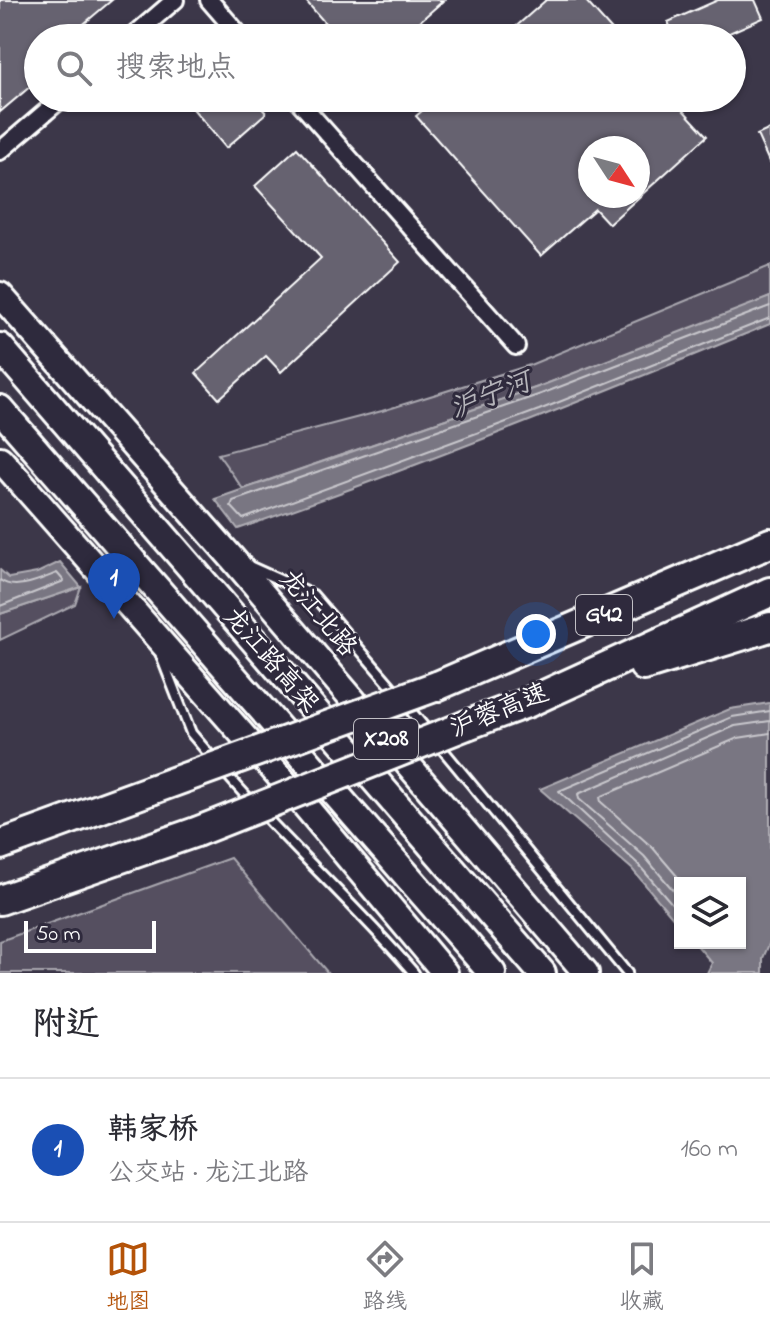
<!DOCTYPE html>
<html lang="zh">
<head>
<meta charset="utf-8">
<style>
	:root { --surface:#fff; --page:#f2f2f3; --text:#2b2b33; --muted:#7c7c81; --line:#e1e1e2; --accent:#b45309 }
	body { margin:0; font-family:"Indie Flower","LXGW WenKai TC",sans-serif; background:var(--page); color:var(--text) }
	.controls { position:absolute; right:24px; bottom:24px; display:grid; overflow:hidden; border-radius:0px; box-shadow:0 2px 6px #0004 }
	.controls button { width:72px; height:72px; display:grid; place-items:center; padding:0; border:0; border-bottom:2px solid var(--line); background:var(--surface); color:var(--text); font:40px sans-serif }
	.compass { position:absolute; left:578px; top:136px; width:72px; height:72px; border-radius:50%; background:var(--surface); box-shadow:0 2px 6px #0004; rotate:126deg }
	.scale { position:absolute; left:24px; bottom:20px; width:132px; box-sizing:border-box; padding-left:8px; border:4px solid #fff; border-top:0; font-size:22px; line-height:28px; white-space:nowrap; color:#fff; -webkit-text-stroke:6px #2f2a3d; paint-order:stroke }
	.you { position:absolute; left:536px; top:634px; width:28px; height:28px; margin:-20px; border:6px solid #fff; border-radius:50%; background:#1a73e8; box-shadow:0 0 0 12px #1a73e833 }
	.badge { display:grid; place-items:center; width:52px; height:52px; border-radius:50%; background:var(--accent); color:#fff; font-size:26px; font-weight:700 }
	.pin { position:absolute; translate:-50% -66px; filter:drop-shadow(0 2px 4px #0008) }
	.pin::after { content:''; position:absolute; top:42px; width:28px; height:24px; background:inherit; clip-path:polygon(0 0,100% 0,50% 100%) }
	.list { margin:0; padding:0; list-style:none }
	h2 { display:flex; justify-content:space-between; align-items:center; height:104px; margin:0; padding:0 32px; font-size:34px }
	h2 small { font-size:26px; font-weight:400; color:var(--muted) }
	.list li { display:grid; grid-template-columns:52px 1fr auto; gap:24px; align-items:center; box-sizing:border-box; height:144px; padding:0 32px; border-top:2px solid var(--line) }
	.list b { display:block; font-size:30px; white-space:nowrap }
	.list p { margin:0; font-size:26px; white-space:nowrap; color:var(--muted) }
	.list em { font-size:26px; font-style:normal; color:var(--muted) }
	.icon { flex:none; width:44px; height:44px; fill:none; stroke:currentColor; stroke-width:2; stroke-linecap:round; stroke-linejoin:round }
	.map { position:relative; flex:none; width:770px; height:973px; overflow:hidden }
	.search { position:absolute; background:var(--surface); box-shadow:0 2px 6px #0004; left:24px; right:24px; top:24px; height:88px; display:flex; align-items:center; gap:20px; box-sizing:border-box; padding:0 28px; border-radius:44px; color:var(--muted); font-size:30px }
	.sheet { height:248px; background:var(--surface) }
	nav { display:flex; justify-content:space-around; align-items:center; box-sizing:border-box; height:112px; border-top:2px solid var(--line); background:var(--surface); font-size:22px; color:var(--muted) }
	nav a { display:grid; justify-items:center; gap:4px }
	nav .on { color:var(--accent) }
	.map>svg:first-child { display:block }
	.green { fill:#555060; stroke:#aaa8b0; stroke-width:2 }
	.water { fill:#797682; stroke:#afadb4; stroke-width:2 }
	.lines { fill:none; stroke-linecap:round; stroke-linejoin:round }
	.shore { stroke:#c9c8cd; stroke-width:2 }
	.building { fill:#666270; stroke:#fff; stroke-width:2; fill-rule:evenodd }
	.service-casing { stroke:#fff; stroke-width:14 }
	.minor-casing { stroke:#fff; stroke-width:22 }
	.primary-casing { stroke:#fff; stroke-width:30 }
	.trunk-casing { stroke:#fff; stroke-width:32 }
	.motorway-casing { stroke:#fff; stroke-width:34 }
	.service { stroke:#2f2a3d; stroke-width:8 }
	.minor { stroke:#2f2a3d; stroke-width:16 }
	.primary { stroke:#2f2a3d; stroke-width:24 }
	.trunk { stroke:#2f2a3d; stroke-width:26 }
	.motorway { stroke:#2f2a3d; stroke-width:28 }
	.motorway-bridge-casing { stroke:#fff; stroke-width:34; stroke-linecap:butt }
	.motorway-bridge { stroke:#2f2a3d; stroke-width:28 }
	.labels { text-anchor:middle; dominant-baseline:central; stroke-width:6; stroke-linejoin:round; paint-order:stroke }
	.shield { fill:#2f2a3d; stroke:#c1bfc5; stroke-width:2 }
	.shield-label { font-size:24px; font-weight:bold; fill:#fff }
	.street-label { font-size:26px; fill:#fff; stroke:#2f2a3d }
	.water-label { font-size:28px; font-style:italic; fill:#b5b4ba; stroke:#2f2a3d }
</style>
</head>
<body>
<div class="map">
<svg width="770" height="973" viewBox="0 0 770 973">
	<rect width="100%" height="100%" fill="#3c3749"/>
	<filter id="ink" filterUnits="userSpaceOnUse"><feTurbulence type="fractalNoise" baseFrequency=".0125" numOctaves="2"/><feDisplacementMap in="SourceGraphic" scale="16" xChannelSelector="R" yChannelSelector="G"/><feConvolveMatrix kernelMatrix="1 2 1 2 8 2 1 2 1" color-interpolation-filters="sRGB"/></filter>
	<g filter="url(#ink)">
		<g class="green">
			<path d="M 770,266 L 770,297 L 749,307 L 538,387 L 243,489 L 218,454 L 382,411 L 530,365 Z"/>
			<path d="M 81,587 L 75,604 L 0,640 L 0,614 Z"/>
			<path d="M 230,858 L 328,973 L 0,973 L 0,941 Z"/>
		</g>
		<g class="water">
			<path d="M 770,297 L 770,324 C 594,396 418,467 238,529 L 215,499 L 538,387 Z"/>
			<path d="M 60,562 L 81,587 L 0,614 L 0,570 L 9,578 L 37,573 Z"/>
			<path d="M 770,703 L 770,942 L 763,958 L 763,973 L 707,973 L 712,963 L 695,943 L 740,943 L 740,883 L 680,883 L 680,926 L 632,869 L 540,789 L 730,709 Z"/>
		</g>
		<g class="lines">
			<g class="shore">
				<path d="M 770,306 L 541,394 L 233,501 L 231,506 L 243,519 L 539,410 L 770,318"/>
				<path d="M 0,580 C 15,592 41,579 57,573 L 64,581 L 0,606"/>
				<path d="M 683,883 L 653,848 L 601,802 L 600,797 L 738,738 L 770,733"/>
				<path d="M 680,898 L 644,856 L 579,799 L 578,794 L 735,726 L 770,721"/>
				<path d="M 680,913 L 637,863 L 559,791 L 732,717 L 770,711"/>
			</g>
		</g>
		<g class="building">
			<path d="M 0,0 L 112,0 L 73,33 L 78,38 L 38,38 L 38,80 L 0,112 Z"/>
			<path d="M 305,0 L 444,0 L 401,38 L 338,38 Z"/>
			<path d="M 546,0 L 585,0 L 619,38 L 503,38 Z"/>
			<path d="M 718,0 L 755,0 L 763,18 L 718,38 L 675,38 L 668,22 Z"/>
			<path d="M 184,98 L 253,98 L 266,113 L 226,148 Z"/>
			<path d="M 437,98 L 672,98 L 707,136 L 609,224 L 595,209 L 541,256 L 416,116 ZM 590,148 L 638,148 L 638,196 L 590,196 Z"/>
			<path d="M 770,129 L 770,164 L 757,135 Z"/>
			<path d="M 297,148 L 400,262 L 281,372 L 266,356 L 219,399 L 196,373 L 321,258 L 255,186 Z"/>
		</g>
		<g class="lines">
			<defs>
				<g id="service">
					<path d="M 251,567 L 313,595 L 398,694"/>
					<path d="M 161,656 L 191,733 L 214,760"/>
					<path d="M 406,705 L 627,973"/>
					<path d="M 223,770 C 284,841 353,902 414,973"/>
				</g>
				<g id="minor">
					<path d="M 209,0 L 242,38"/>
					<path d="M 131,38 L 175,0"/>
					<path d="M 296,98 L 516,346"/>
					<path d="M 0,151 L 62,98"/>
				</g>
				<g id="primary">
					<path d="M 0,295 L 232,558 L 586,973"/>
					<path d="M 0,459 L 301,801 L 445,973"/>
				</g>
				<g id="trunk">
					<path d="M 0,347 L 542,973"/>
					<path d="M 0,409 L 492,973"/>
				</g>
				<g id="motorway">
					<path d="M 644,666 L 770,627"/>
					<path d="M 437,686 L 770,543"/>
					<path d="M 467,725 L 529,702 L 770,592"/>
					<path d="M 0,845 L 151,790"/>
					<path d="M 0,900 L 196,832"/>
				</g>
			</defs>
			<use href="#service" class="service-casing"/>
			<use href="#minor" class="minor-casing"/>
			<use href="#primary" class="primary-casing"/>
			<use href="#trunk" class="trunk-casing"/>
			<use href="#motorway" class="motorway-casing"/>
			<use href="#service" class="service"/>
			<use href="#minor" class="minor"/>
			<use href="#primary" class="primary"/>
			<use href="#trunk" class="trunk"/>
			<use href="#motorway" class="motorway"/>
			<defs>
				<g id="motorway-bridge">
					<path d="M 151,790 L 437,686"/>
					<path d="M 196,832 L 467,725"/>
				</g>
			</defs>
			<use href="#motorway-bridge" class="motorway-bridge-casing"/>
			<use href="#motorway-bridge" class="motorway-bridge"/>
		</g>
	</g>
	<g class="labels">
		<g class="shield">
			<rect x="576" y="595" width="56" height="40" rx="6"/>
			<rect x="354" y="719" width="64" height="40" rx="6"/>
		</g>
		<g class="shield-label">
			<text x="604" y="615">G42</text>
			<text x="386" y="739">X208</text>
		</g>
		<g class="street-label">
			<text transform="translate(317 614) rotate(50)">龙江北路</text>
			<text transform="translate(270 661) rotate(49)">龙江路高架</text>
			<text transform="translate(500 712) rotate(-22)">沪蓉高速</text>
		</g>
		<g class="water-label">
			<text transform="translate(491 397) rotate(-21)">沪宁河</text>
		</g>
	</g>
</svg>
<div class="controls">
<button><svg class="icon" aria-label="layers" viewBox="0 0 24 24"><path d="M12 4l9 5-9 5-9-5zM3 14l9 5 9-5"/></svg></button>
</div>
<svg class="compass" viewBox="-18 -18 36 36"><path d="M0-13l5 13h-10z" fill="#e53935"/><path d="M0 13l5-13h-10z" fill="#7c7c81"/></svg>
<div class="scale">50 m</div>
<div class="you"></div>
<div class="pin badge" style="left:114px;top:619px;background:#1a4fb4">1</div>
<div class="search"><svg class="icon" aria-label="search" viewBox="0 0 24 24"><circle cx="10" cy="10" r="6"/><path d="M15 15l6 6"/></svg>搜索地点</div>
</div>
<section class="sheet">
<h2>附近<small></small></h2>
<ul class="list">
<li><span class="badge" style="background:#1a4fb4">1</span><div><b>韩家桥</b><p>公交站 · 龙江北路</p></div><em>160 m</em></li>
</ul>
</section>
<nav>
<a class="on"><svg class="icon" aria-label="map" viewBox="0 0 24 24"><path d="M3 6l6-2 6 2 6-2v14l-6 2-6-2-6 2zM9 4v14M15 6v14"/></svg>地图</a>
<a><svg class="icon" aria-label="directions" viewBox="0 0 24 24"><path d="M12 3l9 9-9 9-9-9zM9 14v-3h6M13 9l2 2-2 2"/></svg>路线</a>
<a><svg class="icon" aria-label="saved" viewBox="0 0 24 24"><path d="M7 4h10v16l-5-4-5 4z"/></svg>收藏</a>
</nav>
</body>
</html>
